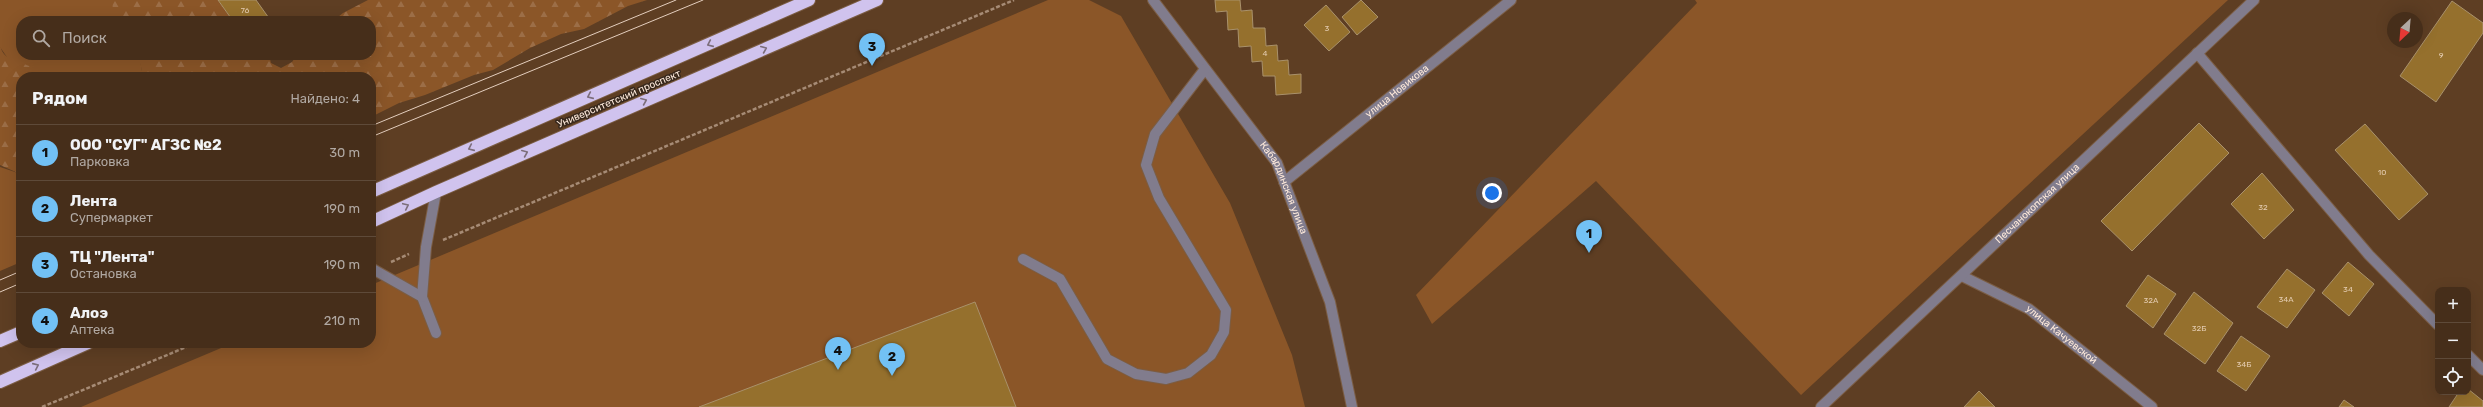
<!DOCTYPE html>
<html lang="ru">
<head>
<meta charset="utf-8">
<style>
	:root { --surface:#462e1a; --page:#4d3623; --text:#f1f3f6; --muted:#b0a8a2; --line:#5e4a39; --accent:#72c1f5 }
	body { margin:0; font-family:Rubik,sans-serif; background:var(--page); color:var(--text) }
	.controls { position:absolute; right:12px; bottom:12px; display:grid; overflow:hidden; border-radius:8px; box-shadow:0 4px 16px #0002 }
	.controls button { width:36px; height:36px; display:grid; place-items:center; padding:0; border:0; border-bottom:1px solid var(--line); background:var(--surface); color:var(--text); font:20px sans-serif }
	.compass { position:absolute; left:2387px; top:12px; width:36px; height:36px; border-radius:50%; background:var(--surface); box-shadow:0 4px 16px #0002; rotate:206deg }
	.you { position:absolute; left:1492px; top:193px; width:14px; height:14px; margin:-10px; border:3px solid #fff; border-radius:50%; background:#1a73e8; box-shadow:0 0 0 6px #1a73e833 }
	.badge { display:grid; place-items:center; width:26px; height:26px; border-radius:50%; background:var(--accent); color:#111; font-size:13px; font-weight:700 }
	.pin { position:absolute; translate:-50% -33px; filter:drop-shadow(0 1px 2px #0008) }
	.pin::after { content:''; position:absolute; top:21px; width:14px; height:12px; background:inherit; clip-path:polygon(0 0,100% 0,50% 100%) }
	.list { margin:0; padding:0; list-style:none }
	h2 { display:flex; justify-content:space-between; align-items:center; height:52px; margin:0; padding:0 16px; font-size:17px }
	h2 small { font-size:13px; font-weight:400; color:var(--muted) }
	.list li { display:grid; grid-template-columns:26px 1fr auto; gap:12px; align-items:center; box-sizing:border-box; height:56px; padding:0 16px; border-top:1px solid var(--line) }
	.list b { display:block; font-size:15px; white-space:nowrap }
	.list p { margin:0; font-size:13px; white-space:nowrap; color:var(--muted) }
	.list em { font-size:13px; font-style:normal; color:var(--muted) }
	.icon { flex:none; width:22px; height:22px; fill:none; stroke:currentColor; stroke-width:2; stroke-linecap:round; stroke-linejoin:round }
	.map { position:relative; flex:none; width:2483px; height:407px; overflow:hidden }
	.search { position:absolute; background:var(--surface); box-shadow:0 4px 16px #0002; left:16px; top:16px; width:360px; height:44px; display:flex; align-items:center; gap:10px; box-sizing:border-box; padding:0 14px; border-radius:16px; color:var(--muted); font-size:15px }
	.panel { position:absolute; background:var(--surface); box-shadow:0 4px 16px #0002; left:16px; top:72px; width:360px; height:276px; border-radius:16px }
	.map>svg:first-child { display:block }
	.grass { fill:#8b5628 }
	.forest { fill:url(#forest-firs) }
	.building { fill:#95702d; stroke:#a9916b }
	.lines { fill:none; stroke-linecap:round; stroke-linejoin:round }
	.minor-casing { stroke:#7b5d44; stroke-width:12 }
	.highway-casing { stroke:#7b5d44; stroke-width:14 }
	.path { stroke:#a68b75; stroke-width:2.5; stroke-dasharray:4 2; stroke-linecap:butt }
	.minor { stroke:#817c8d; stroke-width:10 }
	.highway { stroke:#d0c3ee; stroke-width:12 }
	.tram { stroke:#e4cebe; stroke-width:1 }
	.oneway { stroke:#7c6e7b }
	.labels { text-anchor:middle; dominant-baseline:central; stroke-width:3; stroke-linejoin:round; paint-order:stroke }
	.number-label { font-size:8px; fill:#e4ccb0 }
	.street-label { font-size:10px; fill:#feeadb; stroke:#37281d }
</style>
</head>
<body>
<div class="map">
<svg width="2483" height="407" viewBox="0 0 2483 407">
	<defs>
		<pattern id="forest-firs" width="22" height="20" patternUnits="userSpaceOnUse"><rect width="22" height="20" fill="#8b5628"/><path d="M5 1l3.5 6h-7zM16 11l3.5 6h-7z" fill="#9c6e47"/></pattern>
	</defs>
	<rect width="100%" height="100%" fill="#5e3e23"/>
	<g class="grass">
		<path d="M 0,0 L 116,0 L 124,21 L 21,21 L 21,55 L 139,55 L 142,71 L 117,77 L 31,77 L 9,60 L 0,47 Z"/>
		<path d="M 1048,0 L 1089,0 L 1121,16 L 1230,203 L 1292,355 L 1305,407 L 81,407 L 233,343 L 371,343 L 371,285 Z"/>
		<path d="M 1695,0 L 2228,0 L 1801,395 L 1596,181 L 1432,324 L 1416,295 L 1697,3 Z"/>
		<path d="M 0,167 L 18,173 L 21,185 L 21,262 L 0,271 Z"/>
	</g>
	<g class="forest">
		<path d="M 112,0 L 218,0 L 233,21 L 122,21 L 113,10 Z"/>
		<path d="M 368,0 L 647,0 L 628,6 L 584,29 L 561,34 L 530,48 L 493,70 L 474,75 L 425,95 L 399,103 L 371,117 L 371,77 L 124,77 L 135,71 L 142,71 L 138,55 L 269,55 L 271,63 L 281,68 L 292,62 L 297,55 L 371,55 L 371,21 L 333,21 L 343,13 Z"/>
		<path d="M 0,43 C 1,60 17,60 29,66 L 34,77 L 21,77 L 21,179 L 18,173 L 0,165 Z"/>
	</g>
	<g class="building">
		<path d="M 218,0 L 256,0 L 271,21 L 233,21 Z"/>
		<path d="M 1215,0 L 1240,0 L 1241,11 L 1252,10 L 1253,28 L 1265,28 L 1266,46 L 1277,45 L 1278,61 L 1288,60 L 1289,75 L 1301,74 L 1301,93 L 1276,95 L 1275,76 L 1263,76 L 1262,61 L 1252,62 L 1251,46 L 1239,47 L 1238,29 L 1228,30 L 1227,11 L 1216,12 Z"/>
		<path d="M 1361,0 L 1378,17 L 1357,35 L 1342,17 Z"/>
		<path d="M 2452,1 L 2483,23 L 2483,33 L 2436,102 L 2400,76 Z"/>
		<path d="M 1326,5 L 1350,32 L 1329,51 L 1304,25 Z"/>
		<path d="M 2199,123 L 2229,153 L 2132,251 L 2101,221 Z"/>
		<path d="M 2365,124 L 2428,194 L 2399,220 L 2335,150 Z"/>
		<path d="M 2262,173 L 2294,210 L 2264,239 L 2231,204 Z"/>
		<path d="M 2348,262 L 2374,284 L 2349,316 L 2322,293 Z"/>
		<path d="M 2287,269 L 2315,290 L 2287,328 L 2257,307 Z"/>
		<path d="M 2148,275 L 2176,294 L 2153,328 L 2126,306 Z"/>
		<path d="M 2194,292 L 2233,323 L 2205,364 L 2164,334 Z"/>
		<path d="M 975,302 L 1016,407 L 699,407 L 859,346 Z"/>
		<path d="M 2241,336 L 2270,356 L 2246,391 L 2217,371 Z"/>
		<path d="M 2468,389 L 2483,401 L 2483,407 L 2449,407 L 2459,392 L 2468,392 Z"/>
		<path d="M 1979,391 L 1995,407 L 1964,407 Z"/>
		<path d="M 2344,400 L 2354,407 L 2339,407 Z"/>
	</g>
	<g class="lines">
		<defs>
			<g id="minor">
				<path id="s1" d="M 1153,0 L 1277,163 L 1330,302 L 1352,407"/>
				<path d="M 2197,53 L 2369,255 L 2438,325"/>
				<path id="s2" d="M 1284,182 L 1511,0"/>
				<path d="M 1023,259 L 1060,279 L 1107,359 L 1136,374 L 1166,379 L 1188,373 L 1211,355 L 1224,332 L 1226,310 L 1159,198 L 1146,165 L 1155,134 L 1205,69"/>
				<path d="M 371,268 L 422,297 L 436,333"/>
				<path id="s3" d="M 1962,276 L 2029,309 L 2152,407"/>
				<path d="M 422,297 L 426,247 L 436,192"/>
				<path d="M 2468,355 L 2483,370"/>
				<path id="s4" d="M 1821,407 L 2254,0"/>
			</g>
			<g id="highway">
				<path d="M 371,192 L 809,0"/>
				<path d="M 371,222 L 436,192 L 877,0"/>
				<path d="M 0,341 L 21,332"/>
				<path d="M 0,382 L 88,343"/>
			</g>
		</defs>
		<use href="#minor" class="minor-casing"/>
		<use href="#highway" class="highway-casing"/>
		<g class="path">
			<path d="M 443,240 L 1014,0"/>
			<path d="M 391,262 L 409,254"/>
			<path d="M 42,407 L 196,343"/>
		</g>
		<use href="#minor" class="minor"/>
		<use href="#highway" class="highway"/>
		<g class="tram">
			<path d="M 371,126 L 676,0"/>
			<path d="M 371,137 L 703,0"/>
			<path d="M 0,280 L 21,271"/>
			<path d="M 0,292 L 21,283"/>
		</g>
	</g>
	<defs><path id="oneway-chevron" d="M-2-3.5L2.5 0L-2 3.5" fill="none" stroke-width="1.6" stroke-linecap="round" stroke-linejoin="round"/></defs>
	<g class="oneway">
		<use href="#oneway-chevron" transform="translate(710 44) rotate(156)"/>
		<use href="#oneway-chevron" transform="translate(764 49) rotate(-23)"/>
		<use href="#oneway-chevron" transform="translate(590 96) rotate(156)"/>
		<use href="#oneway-chevron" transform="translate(644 101) rotate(-23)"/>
		<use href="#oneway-chevron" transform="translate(471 148) rotate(156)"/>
		<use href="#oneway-chevron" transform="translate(525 153) rotate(-23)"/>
		<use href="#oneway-chevron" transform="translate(406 206) rotate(-25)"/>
		<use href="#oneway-chevron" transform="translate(36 366) rotate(-24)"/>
	</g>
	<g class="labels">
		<g class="number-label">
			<text x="245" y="10">76</text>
			<text x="1327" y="28">3</text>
			<text x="1265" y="53">4</text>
			<text x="2441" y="55">9</text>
			<text x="2382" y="172">10</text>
			<text x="2263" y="207">32</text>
			<text x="2348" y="289">34</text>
			<text x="2286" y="299">34А</text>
			<text x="2151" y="300">32А</text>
			<text x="2199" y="328">32Б</text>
			<text x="2244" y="364">34Б</text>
		</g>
		<g class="street-label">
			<text stroke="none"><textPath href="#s2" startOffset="145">улица Новикова</textPath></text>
			<text transform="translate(619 99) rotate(-23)">Университетский проспект</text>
			<text stroke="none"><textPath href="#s1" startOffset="230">Кабардинская улица</textPath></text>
			<text stroke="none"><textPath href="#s4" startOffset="297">Песчанокопская улица</textPath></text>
			<text stroke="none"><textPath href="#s3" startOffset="116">улица Качуевской</textPath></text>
		</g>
	</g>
</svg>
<div class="controls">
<button>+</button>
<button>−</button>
<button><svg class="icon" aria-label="locate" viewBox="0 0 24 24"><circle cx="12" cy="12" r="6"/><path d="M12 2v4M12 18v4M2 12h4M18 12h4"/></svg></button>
</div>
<svg class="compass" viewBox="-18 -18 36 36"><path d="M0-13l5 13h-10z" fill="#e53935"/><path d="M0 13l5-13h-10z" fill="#b0a8a2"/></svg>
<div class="you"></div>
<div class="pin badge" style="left:1589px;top:253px">1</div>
<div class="pin badge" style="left:892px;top:376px">2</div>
<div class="pin badge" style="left:872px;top:66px">3</div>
<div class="pin badge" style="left:838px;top:370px">4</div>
<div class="search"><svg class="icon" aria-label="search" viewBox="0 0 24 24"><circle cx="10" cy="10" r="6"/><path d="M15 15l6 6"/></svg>Поиск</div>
<section class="panel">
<h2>Рядом<small>Найдено: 4</small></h2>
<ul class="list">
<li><span class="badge">1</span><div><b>ООО &quot;СУГ&quot; АГЗС №2</b><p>Парковка</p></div><em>30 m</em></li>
<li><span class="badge">2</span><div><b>Лента</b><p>Супермаркет</p></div><em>190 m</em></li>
<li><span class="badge">3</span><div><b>ТЦ &quot;Лента&quot;</b><p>Остановка</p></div><em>190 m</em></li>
<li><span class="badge">4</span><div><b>Алоэ</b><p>Аптека</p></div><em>210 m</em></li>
</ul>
</section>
</div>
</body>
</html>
